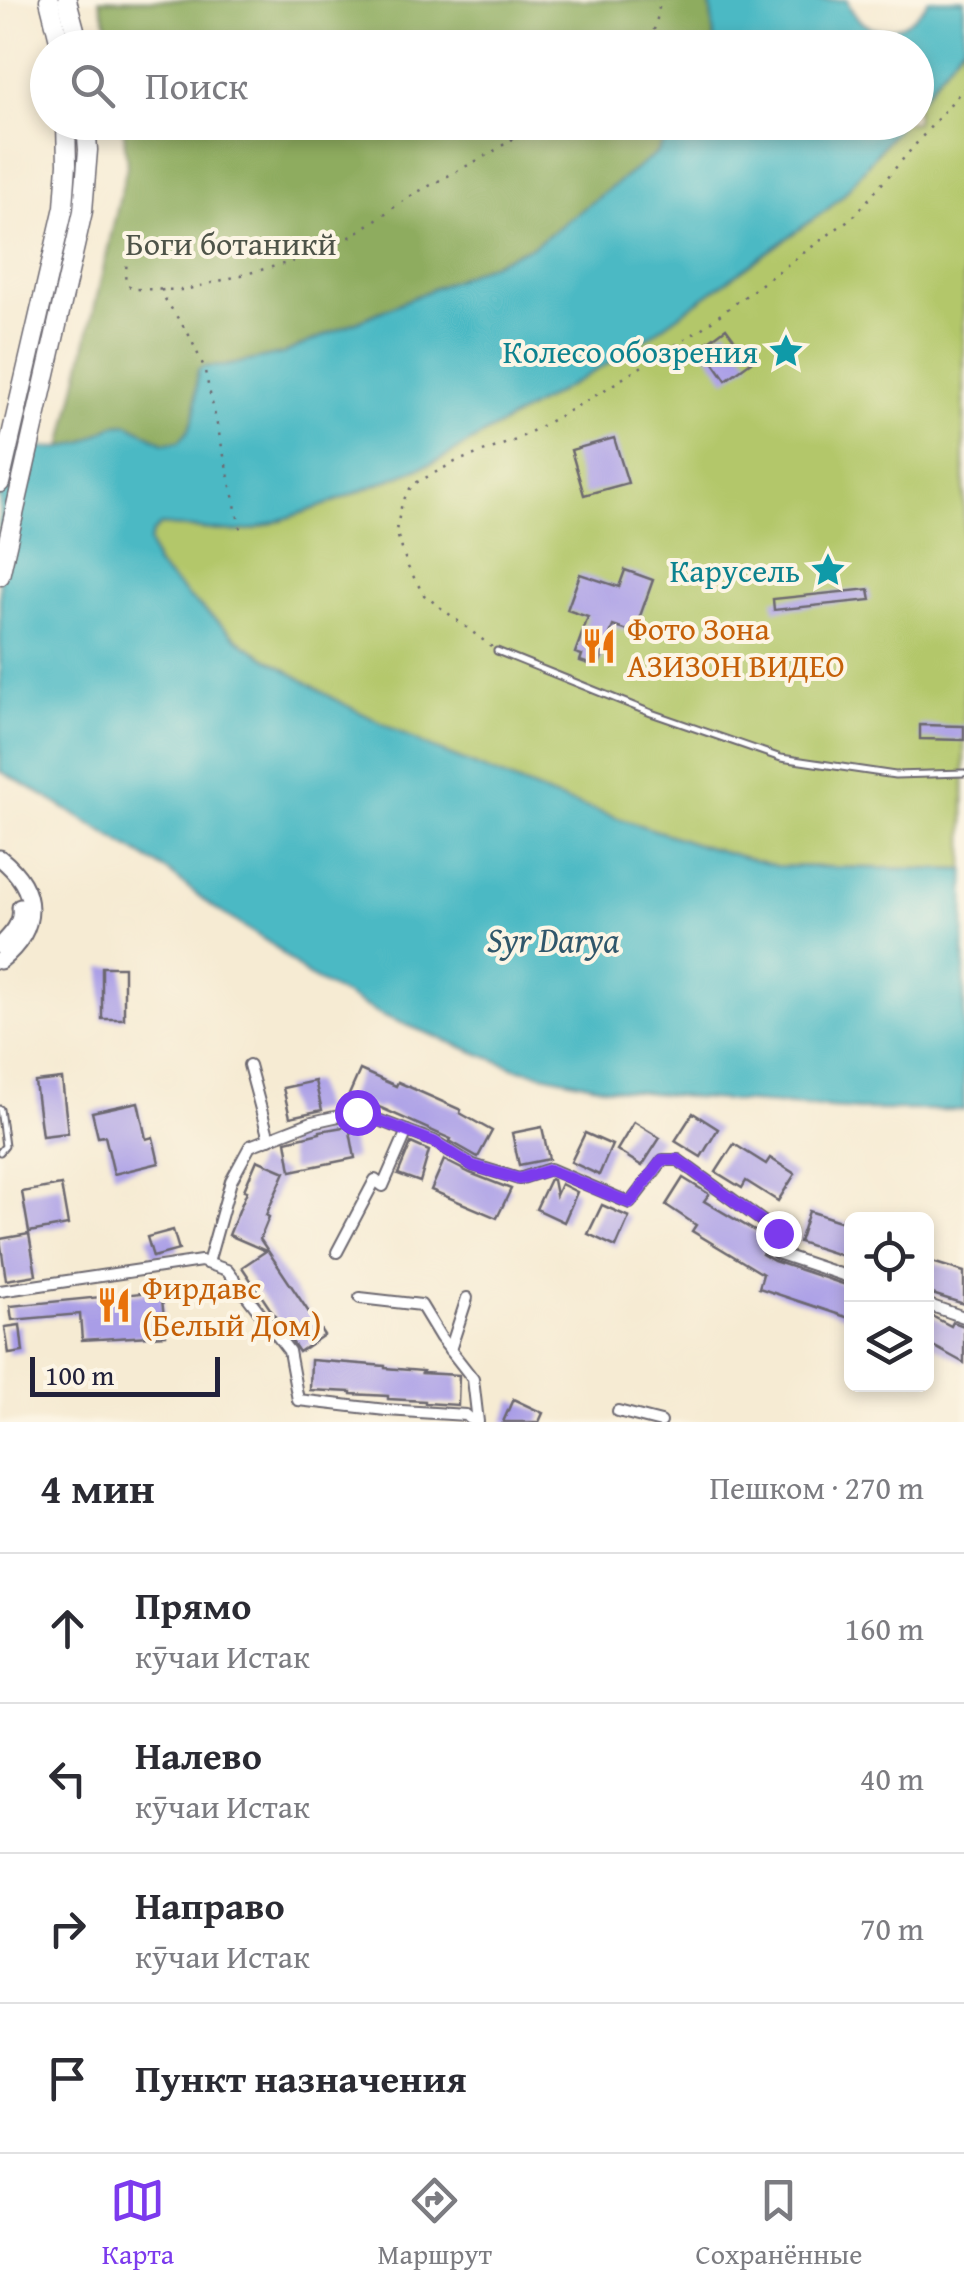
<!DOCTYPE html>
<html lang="ru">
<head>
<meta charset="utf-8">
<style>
	:root { --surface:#fff; --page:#f2f2f3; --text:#2b2b33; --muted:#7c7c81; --line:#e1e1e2; --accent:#7c3aed }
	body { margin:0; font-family:"Gentium Book Plus",serif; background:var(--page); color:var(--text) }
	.controls { position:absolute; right:30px; bottom:30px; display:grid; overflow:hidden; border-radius:15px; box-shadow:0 5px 15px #0003 }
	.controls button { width:90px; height:90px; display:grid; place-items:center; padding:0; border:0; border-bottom:2px solid var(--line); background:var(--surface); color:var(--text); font:50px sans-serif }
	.scale { position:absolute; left:30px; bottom:25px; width:190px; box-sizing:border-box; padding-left:10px; border:5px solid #22223b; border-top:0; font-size:28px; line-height:35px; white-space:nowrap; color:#22223b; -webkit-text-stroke:8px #fcf5e5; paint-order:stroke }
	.stop { position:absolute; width:30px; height:30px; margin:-22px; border:8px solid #7c3aed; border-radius:50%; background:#fff }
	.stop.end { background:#7c3aed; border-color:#fff; box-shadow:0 2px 10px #0008 }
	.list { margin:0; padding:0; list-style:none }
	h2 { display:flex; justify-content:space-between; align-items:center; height:130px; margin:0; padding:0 40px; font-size:42px }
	h2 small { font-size:32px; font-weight:400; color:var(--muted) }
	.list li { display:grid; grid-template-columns:65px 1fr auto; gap:30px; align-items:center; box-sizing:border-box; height:150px; padding:0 40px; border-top:2px solid var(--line) }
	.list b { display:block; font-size:38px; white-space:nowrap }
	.list p { margin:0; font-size:32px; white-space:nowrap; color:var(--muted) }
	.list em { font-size:32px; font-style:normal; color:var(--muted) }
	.icon { flex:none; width:55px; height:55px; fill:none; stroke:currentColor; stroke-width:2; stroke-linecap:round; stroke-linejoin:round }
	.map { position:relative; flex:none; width:964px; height:1422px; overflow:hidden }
	.search { position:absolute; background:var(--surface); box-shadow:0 5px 15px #0003; left:30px; right:30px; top:30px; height:110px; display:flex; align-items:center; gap:25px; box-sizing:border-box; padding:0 35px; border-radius:55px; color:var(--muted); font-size:38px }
	.sheet { height:730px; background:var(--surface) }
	nav { display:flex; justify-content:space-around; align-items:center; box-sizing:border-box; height:140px; border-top:2px solid var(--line); background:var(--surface); font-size:28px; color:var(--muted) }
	nav a { display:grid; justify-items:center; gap:5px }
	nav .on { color:var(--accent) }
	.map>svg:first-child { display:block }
	.green { fill:#b3c76b; stroke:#6a7453; stroke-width:2.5 }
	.forest { fill:#8eac5f; stroke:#58674d; stroke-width:2.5 }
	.water { fill:#4bb9c4; stroke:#366e80; stroke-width:2.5 }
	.building { fill:#a99de7 }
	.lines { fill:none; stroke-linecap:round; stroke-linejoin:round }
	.service-casing { stroke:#6c6870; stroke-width:9 }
	.minor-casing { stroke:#6c6870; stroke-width:14 }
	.secondary-casing { stroke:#6c6870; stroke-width:19 }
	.trunk-casing { stroke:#6c6870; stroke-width:21 }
	.path { stroke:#6c6870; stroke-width:2.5; stroke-dasharray:2.5 8; stroke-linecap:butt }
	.service { stroke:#fff; stroke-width:5 }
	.minor { stroke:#fff; stroke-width:10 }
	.secondary { stroke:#fff; stroke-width:15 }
	.trunk { stroke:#fff; stroke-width:18 }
	.route { stroke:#7c3aed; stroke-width:12 }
	.labels { text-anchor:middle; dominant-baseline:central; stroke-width:8; stroke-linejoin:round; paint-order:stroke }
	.park-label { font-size:32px; fill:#4e5449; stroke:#fcf5e5 }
	.culture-label { font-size:32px; fill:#0d838f; stroke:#fcf5e5; text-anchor:end }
	.food-label { font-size:32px; fill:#c56008; stroke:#fcf5e5; text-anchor:start }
	.water-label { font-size:35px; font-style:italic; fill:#30576b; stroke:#fcf5e5 }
</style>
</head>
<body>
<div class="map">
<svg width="964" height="1422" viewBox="0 0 964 1422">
	<rect width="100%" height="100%" fill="#fcf5e5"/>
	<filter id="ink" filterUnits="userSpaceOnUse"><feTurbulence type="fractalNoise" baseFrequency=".01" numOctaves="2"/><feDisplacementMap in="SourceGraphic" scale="20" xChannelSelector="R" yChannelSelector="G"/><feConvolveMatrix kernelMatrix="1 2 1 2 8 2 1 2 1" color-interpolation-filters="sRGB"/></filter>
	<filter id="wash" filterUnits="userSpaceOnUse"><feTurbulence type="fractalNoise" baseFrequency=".0048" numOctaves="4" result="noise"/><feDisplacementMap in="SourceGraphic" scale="40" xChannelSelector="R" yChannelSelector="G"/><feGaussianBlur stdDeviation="2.25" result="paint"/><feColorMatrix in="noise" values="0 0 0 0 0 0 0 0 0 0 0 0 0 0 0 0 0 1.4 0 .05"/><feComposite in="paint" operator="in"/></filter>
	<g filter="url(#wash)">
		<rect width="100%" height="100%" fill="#f6ebd3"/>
		<path class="green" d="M 964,43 L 964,870 L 775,866 L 703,846 L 554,797 L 429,747 L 336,700 L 245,645 L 189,598 L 156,564 L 149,541 L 153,532 L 160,525 L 233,532 L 255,529 L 325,505 L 439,460 L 623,355 L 829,208 L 844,194 L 901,123 L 916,122 L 917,103 Z"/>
		<g class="forest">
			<path d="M 99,0 L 710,0 L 715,47 L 114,47 Z"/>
			<path d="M 123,123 L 677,123 L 656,154 L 535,245 L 282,354 L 225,366 L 204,367 L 196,383 L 198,409 L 187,434 L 179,443 L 164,443 L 128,424 L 115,425 L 84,442 L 62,448 L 127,166 Z"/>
		</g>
		<g class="water">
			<path d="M 710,0 L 847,0 C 862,43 908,35 928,0 L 964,0 L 964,43 L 917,103 L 916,48 L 715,47 Z"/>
			<path d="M 677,123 L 901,123 L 844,194 L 829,208 L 623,355 L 439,460 L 325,505 L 255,529 L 233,532 L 161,525 L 153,532 L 149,541 L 156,565 L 190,598 L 245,645 L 336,700 L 429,747 L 554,797 L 703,846 L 775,866 L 964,870 L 964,1110 L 858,1110 L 695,1098 L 607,1088 L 515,1068 L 384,1016 L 307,975 L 274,946 L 210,905 L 169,872 L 36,791 L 0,771 L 0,447 L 62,448 L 84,442 L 115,425 L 128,424 L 164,443 L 179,442 C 204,414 192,402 198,370 L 204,367 L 225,366 L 282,354 L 535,245 L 656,154 Z"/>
		</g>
		<g id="blocks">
			<g class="building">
				<path d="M 726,328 L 751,362 L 726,380 L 702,346 Z"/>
				<path d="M 614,438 L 628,483 L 584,495 L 571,450 Z"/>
				<path d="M 625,570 L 653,580 L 634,633 L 613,626 L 600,662 L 594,660 L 592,665 L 580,661 L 582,655 L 575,653 L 588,617 L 567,610 L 580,574 L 619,587 Z"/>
				<path d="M 869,589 L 871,600 L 774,610 L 773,599 Z"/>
				<path d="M 920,725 L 964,726 L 964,740 L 920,739 Z"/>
				<rect x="102" y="967" width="22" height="52"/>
				<path d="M 360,1070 L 396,1086 L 398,1082 L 461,1110 L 460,1113 L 492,1131 L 478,1157 L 450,1141 L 451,1139 L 379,1107 L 378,1110 L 348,1097 Z"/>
				<path d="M 62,1079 L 68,1133 L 42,1136 L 35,1082 Z"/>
				<path d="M 315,1081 L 322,1110 L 290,1117 L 283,1088 Z"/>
				<path d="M 138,1102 L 146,1139 L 153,1137 L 159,1163 L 114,1174 L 105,1136 L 98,1137 L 92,1112 Z"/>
				<path d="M 693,1113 L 718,1129 L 701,1157 L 675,1141 Z"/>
				<path d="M 634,1122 L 660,1138 L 642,1166 L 617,1150 Z"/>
				<path d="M 349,1126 L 355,1158 L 291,1171 L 286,1141 L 320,1133 L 320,1131 Z"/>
				<path d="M 542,1127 L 549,1159 L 519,1165 L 512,1133 Z"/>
				<path d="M 585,1133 L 612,1145 L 599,1175 L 571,1162 Z"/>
				<path d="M 411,1143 L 429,1151 L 420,1182 L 398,1174 Z"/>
				<path d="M 734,1144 L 766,1164 L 770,1158 L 795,1174 L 778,1201 L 746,1181 L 742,1188 L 716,1172 Z"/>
				<path d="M 257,1160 L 285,1172 L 266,1215 L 269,1217 L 260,1239 L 324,1335 L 299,1352 L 242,1267 L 266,1251 L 229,1235 L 247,1191 L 244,1190 Z"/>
				<path d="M 444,1160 L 470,1173 L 511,1189 L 497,1218 L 431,1190 Z"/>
				<path d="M 683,1178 L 709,1194 L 704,1201 L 770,1240 L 762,1254 L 774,1261 L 852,1287 L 852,1319 L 759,1288 L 763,1274 L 692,1231 L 696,1225 L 666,1205 Z"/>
				<path d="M 550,1179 L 553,1180 L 556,1195 L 561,1184 L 577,1192 L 564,1222 L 536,1209 Z"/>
				<path d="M 61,1185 L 68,1225 L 29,1232 L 22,1192 Z"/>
				<path d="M 602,1205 L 629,1217 L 616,1247 L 588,1234 Z"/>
				<path d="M 809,1211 L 852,1225 L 852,1259 L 799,1242 Z"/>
				<path d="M 173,1230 L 179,1250 L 153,1257 L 147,1237 Z"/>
				<path d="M 29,1234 L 36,1275 L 6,1280 L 0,1239 Z"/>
				<path d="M 926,1260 L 964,1272 L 964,1304 L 926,1292 Z"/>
				<path d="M 161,1291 L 166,1335 L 82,1340 L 80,1314 L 12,1320 L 10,1306 Z"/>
				<path d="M 926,1313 L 951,1326 L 953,1322 L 964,1326 L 964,1363 L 926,1342 Z"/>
				<path d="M 20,1325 L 23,1352 L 9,1354 L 5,1327 Z"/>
				<path d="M 311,1360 L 385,1366 L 385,1368 L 423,1371 L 422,1373 L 459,1375 L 458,1405 L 425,1403 L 425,1401 L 388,1399 L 388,1396 L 351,1394 L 351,1392 L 310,1390 Z"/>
				<path d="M 513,1399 L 543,1413 L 539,1422 L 503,1422 Z"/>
			</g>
		</g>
	</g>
	<g filter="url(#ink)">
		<use href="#blocks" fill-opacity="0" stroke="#6c6870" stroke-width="2.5"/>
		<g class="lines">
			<defs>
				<g id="service">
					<path d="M 497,651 L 651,713 L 781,758 L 895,775 L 964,773"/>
					<path d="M 0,1109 L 5,1146 L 0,1152"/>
				</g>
				<g id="minor">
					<path d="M 249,1065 L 269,1139"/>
					<path d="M 337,1252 L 375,1180 L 383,1186 L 407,1131"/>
					<path d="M 208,1263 L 231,1181 L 250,1146 L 312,1122 L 357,1112 L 434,1141 L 473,1165 L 519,1179 L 550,1169 L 630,1203 L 663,1160 L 678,1160 L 779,1233 L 777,1253 L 852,1278"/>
					<path d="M 0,1291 L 201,1261 L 227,1270 L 289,1351 L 298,1400 L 386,1410 L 466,1415 L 474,1422"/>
					<path d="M 360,1298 L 421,1305 L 441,1338 L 473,1379 L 478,1422"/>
					<path d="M 926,1304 L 964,1317"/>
					<path d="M 450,1350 L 467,1298"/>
					<path d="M 618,1411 L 661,1422"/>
				</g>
				<g id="secondary">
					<path d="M 0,858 C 40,890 40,929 0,961"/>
					<path d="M 0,946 C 11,935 23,923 20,907"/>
				</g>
				<g id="trunk">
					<path d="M 49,0 L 61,48"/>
					<path d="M 67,0 L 80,48"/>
					<path d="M 0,483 L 64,207 L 67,164 L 66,122"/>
					<path d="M 0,576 L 83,211 L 88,150 L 86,122"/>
				</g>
			</defs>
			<use href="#service" class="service-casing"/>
			<use href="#minor" class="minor-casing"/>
			<use href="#secondary" class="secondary-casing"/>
			<use href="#trunk" class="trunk-casing"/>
			<g class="path">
				<path d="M 643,48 C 655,36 658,16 660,0"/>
				<path d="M 135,247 L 127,260 L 125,281 L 132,289 L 185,290 L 306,258 L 350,237 L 414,194 L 491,153 L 538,122"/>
				<path d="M 162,289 L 163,296 L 189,335 L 204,367 L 241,531"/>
				<path d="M 492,647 L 424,595 L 408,567 L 396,531 L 402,503 L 412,485 L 455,462 L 516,440 L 590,399 L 698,331 L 855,215 L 964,88"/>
			</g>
			<use href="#service" class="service"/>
			<use href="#minor" class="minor"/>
			<use href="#secondary" class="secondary"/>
			<use href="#trunk" class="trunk"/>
		</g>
	</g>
	<g class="lines" filter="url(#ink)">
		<path class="route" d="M 357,1112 L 434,1142 L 473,1166 L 519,1179 L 550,1170 L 630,1203 L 662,1160 L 678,1160 L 778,1233"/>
	</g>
	<defs>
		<symbol id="sight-bare" viewBox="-9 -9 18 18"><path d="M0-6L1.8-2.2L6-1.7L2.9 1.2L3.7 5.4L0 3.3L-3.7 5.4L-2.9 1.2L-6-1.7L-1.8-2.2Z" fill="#0f9aa8" stroke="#fcf5e5" stroke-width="2.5" paint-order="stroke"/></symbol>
		<symbol id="restaurant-bare" viewBox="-9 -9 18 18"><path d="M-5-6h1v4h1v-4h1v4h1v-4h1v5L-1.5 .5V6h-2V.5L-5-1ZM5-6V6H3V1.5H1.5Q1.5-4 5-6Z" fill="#e8710a" stroke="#fcf5e5" stroke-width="2.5" paint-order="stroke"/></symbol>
	</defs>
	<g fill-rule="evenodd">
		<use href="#sight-bare" x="761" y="326" width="50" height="50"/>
		<use href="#sight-bare" x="803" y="545" width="50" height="50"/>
		<use href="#restaurant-bare" x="574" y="621" width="50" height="50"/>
		<use href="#restaurant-bare" x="89" y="1280" width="50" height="50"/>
	</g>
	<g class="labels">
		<g class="park-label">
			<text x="231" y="243">Боги ботаникй</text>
		</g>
		<g class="culture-label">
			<text x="758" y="351">Колесо обозрения</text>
			<text x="800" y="570">Карусель</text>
		</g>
		<g class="food-label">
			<text x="627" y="628">Фото Зона<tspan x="627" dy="37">АЗИЗОН ВИДЕО</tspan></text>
			<text x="142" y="1287">Фирдавс<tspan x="142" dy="37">(Белый Дом)</tspan></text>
		</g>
		<g class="water-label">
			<text x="553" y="939">Syr Darya</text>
		</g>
	</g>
</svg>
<div class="controls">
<button><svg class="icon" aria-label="locate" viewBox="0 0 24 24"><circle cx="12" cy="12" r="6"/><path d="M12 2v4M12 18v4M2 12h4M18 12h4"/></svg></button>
<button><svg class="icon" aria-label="layers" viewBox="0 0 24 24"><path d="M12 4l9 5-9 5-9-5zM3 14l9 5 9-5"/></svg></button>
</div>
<div class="scale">100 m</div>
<div class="stop" style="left:357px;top:1112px"></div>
<div class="stop end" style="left:778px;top:1233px"></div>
<div class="search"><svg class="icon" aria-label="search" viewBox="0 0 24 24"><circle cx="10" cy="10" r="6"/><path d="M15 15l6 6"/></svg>Поиск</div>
</div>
<section class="sheet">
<h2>4 мин<small>Пешком · 270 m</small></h2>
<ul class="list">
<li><svg class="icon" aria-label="ahead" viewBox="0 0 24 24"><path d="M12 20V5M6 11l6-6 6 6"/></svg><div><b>Прямо</b><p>кӯчаи Истак</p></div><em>160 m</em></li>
<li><svg class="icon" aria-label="left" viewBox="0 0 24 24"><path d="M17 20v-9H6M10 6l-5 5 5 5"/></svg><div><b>Налево</b><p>кӯчаи Истак</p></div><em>40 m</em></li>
<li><svg class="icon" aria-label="right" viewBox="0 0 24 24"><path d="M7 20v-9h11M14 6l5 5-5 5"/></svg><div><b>Направо</b><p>кӯчаи Истак</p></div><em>70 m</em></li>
<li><svg class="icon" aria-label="arrive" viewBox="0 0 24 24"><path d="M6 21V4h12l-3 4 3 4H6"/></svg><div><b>Пункт назначения</b></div></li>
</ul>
</section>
<nav>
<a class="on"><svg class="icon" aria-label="map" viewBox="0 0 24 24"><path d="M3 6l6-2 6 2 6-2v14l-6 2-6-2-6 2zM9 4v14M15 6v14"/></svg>Карта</a>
<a><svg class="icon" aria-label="directions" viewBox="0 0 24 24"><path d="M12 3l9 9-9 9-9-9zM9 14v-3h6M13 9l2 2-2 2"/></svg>Маршрут</a>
<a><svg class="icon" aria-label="saved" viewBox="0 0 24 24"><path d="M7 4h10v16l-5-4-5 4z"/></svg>Сохранённые</a>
</nav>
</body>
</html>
